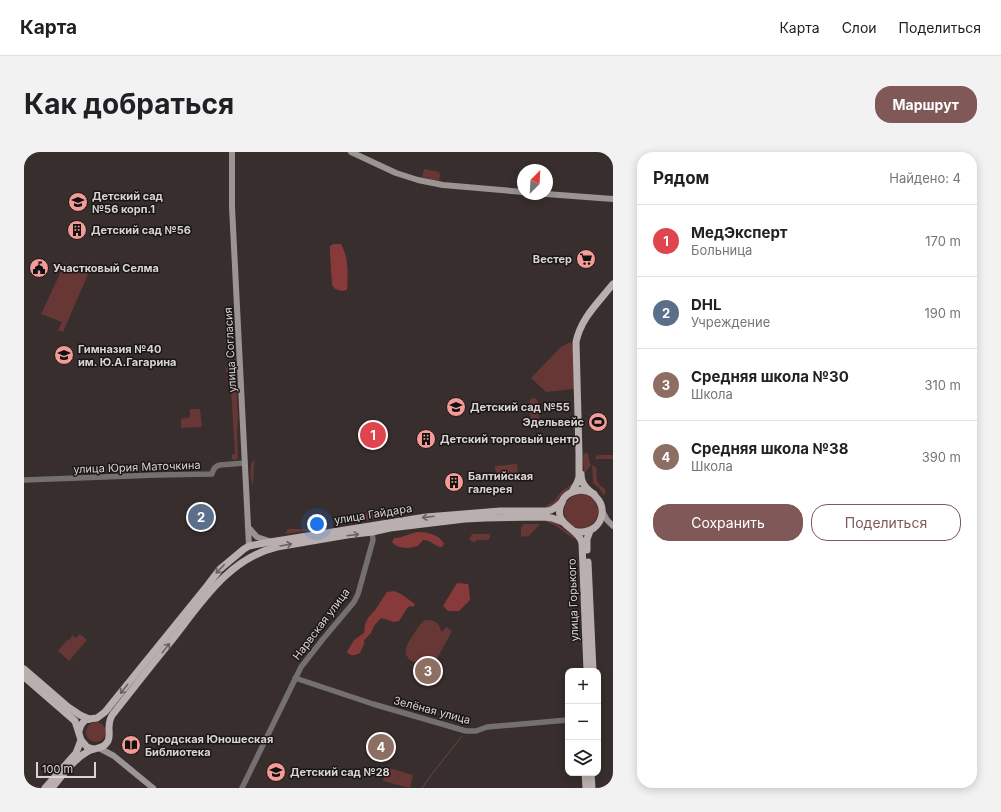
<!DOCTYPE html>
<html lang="ru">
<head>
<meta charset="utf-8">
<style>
	:root { --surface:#fff; --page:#f2f2f2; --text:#202124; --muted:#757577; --line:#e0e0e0; --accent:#805858 }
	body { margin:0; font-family:Inter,sans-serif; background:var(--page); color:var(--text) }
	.controls { position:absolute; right:12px; bottom:12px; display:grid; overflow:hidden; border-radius:8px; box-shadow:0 2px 10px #0003 }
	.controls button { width:36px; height:36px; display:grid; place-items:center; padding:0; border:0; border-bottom:1px solid var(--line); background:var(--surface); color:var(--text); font:20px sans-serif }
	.compass { position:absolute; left:493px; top:12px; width:36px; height:36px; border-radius:50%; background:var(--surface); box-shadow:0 2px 10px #0003; rotate:24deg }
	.scale { position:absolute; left:12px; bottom:10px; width:60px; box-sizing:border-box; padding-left:4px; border:2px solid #d9d3d2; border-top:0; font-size:11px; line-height:14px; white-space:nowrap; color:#d9d3d2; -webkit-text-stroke:3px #1b1717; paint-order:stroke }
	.you { position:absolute; left:293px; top:372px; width:14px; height:14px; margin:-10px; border:3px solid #fff; border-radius:50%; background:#1a73e8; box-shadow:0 0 0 6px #1a73e833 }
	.badge { display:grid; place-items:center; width:26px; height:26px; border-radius:50%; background:var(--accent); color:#fff; font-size:13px; font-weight:700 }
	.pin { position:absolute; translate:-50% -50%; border:2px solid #fff; box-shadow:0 1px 4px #0006 }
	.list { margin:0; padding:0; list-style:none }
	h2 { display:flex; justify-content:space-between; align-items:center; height:52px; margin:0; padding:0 16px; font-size:17px }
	h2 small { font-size:13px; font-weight:400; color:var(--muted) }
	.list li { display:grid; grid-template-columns:26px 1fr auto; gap:12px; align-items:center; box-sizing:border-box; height:72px; padding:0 16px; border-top:1px solid var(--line) }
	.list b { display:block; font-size:15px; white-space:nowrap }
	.list p { margin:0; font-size:13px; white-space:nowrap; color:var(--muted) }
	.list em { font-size:13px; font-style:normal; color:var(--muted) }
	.actions { display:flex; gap:8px; padding:12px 16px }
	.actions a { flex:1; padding:9px 0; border:1px solid var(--accent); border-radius:16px; text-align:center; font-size:14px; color:var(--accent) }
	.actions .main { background:var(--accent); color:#fff }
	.icon { flex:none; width:22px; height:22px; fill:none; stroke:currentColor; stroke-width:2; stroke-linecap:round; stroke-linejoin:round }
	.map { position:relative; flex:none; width:589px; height:636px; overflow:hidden; border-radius:16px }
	header { display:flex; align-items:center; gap:24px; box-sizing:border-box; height:56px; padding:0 20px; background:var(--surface); border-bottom:1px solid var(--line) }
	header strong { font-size:19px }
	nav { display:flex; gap:22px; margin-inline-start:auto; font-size:14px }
	.intro { display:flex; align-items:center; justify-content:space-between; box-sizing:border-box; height:96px; padding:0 24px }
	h1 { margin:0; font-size:28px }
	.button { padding:10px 18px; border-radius:16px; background:var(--accent); color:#fff; font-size:14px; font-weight:700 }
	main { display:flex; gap:24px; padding:0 24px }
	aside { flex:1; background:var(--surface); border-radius:16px; box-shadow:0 2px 10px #0003 }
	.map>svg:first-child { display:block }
	.green { fill:#673735 }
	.forest { fill:#883939 }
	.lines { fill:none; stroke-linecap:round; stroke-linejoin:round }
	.stream { stroke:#6d4345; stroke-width:1 }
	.tertiary { stroke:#757070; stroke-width:5.5 }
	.secondary { stroke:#9b9493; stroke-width:6 }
	.primary { stroke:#b9afae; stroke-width:7 }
	.oneway { stroke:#6a6362 }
	.labels { text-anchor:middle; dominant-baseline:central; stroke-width:3; stroke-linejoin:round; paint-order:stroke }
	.poi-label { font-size:11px; font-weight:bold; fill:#d9d3d2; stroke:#1b1717; text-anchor:start }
	.street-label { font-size:11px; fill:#d9d3d2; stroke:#1b1717 }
</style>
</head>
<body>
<header>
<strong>Карта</strong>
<nav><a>Карта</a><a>Слои</a><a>Поделиться</a></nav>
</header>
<div class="intro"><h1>Как добраться</h1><a class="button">Маршрут</a></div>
<main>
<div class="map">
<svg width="589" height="636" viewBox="0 0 589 636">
	<rect width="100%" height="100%" fill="#372e2d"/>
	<g class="green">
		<path d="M 400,17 L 415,20 L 416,23 L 415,29 L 398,25 Z"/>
		<path d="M 41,111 L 45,113 L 45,114 L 60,120 L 65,111 L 68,113 L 39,180 L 34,178 L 38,170 L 17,162 Z"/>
		<path d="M 545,191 L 547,191 L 549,195 L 550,237 L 522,240 L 507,226 L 537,195 Z"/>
		<path d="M 207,214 L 211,216 L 214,263 L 213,279 L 214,305 L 213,307 L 211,308 L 208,307 L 208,302 L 211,302 L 206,220 L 202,220 L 202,216 L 203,215 Z"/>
		<path d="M 510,246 L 512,247 L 514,250 L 515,270 L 507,270 L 505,250 L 507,247 Z"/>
		<path d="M 166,257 L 176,257 L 178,275 L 157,276 L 157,267 L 166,265 Z"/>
		<path d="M 561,301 L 563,301 C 566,304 564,309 567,312 L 567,313 L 560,322 L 559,304 Z"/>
		<path d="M 575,303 L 589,303 L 589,307 L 572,307 L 571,306 L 572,304 Z"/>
		<path d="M 229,309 L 231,309 L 230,313 L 229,335 C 227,327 225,318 228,310 Z"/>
		<path d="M 493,312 L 494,321 L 472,323 L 471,314 Z"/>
		<path d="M 568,313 C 576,316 571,321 573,328 C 574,332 578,335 582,338 L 580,344 L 575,336 L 569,331 Z"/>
		<path d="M 551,330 L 550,334 L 540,340 L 530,353 L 522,356 L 522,354 L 529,350 L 538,339 Z"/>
		<circle cx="557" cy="359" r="17"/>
		<path d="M 347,359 L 351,360 L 353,366 L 339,369 L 338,368 C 340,364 342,360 347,359 Z"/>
		<path d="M 523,368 C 530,369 535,373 541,378 C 545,381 549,382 553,386 L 552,387 C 541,383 534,372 522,370 Z"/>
		<path d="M 500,372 L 516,372 L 505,384 L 497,385 L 497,375 Z"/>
		<path d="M 266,377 L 286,377 L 286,378 L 261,382 L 263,378 Z"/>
		<path d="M 448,382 L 466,382 L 466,386 L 463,389 L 462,388 L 452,388 L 451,391 L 446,388 L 445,387 Z"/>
		<path d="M 401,468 C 411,468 415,470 417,479 L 419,479 L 422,475 L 428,479 L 410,512 L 401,508 C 396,510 392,512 386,508 C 383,505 381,502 382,497 C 383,491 396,471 401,468 Z"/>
		<path d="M 56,482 L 63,488 L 45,509 L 34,499 L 43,488 L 45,488 L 48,485 L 47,484 L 48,483 L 52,486 Z"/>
		<circle cx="72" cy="580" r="10"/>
		<path d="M 362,615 L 389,623 L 386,636 L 359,629 Z"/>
	</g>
	<g class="forest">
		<path d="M 310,92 L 317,92 C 325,106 324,123 323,138 L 318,139 L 311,137 L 308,133 L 306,101 L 306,94 Z"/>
		<path d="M 394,380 C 404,380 416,383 420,392 L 418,395 C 411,395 406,387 399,388 L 394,394 C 385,397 374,397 368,390 L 370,386 C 379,386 386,381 394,380 Z"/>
		<path d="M 433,431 L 444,432 L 445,436 L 446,448 L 435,459 L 424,459 L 419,454 Z"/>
		<path d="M 370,439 L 377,442 L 391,452 L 389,455 L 387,454 L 384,455 L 375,469 L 370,470 L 357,466 L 350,474 L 347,481 L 340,488 L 340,492 L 336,501 C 332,503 327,505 323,500 L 330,488 L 340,481 L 341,472 L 344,466 L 351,458 L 363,440 Z"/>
	</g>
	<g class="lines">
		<path class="stream" d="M 398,636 L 408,622 L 438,584"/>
		<g class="tertiary">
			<path d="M 0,328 L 133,323 L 188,322 C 189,317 191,314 196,313 L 221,311"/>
			<path d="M 271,526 L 349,552 L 442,579 L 452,579 L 463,575 L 544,568"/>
			<path d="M 218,636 L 277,515 L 299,487 L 330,450 L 334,442 L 349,388 L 348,380"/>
		</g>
		<g class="secondary">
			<path d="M 208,0 L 208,55 L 225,394"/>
			<path d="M 327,0 L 372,21 L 394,28 L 419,33 L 499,40"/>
			<path d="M 522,42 L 589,47"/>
			<path d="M 578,359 L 583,368 L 589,374"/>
			<path d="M 224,375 L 233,385 L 245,389"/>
			<path d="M 75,596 L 90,604 L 129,636"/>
		</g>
		<g class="primary">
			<path d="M 548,340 L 553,331 L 555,325 L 555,302 L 552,190 C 557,166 574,151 589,132"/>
			<path d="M 550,379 C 557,381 564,380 570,376 C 580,368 581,354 572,345 C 568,340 562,337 559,331 C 558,329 557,326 557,322"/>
			<path d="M 563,398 L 563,387 L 566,379"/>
			<path d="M 564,410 L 569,519"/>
			<path d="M 0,517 L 44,555 L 56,563 L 65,567"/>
			<path d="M 563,519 L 558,391 C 555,375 527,374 538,350 C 540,344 546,340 552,339 C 558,337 564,339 570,342"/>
			<path d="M 0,525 L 51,569 L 57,588 L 63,595 L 69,597"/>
			<path d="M 55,579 L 57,573 L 61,568 L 65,567 L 73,566 L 81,560 L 183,434 L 196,417 L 220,397 L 225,394 L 246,390 L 402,365 L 476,359 L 523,359 C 530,358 533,354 538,350"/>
			<path d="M 561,621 L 562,636"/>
			<path d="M 567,621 L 568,636"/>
			<path d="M 21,636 L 52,601 L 57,588"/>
			<path d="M 28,636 C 38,624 49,608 63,600 C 70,595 79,598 84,589 C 86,585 85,581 85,576 C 85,571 86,566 89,562 C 109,537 128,512 148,488 C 177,451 205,406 253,395 L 323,383 L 348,380 L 366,376 L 441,367 L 461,366 L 520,365 L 528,366 L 539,370"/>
		</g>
	</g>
	<defs><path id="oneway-shaft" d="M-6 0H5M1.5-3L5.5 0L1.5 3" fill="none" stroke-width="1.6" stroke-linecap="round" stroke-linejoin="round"/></defs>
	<g class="oneway">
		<use href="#oneway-shaft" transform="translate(404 365) rotate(173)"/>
		<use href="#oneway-shaft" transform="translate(329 383) rotate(-7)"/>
		<use href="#oneway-shaft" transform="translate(262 393) rotate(-10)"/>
		<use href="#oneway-shaft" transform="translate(196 417) rotate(134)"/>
		<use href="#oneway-shaft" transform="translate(142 496) rotate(-51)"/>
		<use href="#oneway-shaft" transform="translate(100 537) rotate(128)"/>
	</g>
	<defs>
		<symbol id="school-disc" viewBox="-11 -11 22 22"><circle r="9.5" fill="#f59b97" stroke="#1b1717"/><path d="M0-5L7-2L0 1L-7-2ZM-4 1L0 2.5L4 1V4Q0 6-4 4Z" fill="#111"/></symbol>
		<symbol id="building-disc" viewBox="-11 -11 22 22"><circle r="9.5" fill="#f59b97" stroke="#1b1717"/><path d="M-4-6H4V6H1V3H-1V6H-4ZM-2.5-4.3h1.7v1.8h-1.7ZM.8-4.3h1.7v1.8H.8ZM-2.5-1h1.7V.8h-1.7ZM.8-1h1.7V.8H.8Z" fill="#111"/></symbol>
		<symbol id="supermarket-disc" viewBox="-11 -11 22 22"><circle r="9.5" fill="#f59b97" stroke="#1b1717"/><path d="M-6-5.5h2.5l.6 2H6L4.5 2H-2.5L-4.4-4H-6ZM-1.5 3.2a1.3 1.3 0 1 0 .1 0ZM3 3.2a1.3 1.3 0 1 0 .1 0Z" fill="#111"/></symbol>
		<symbol id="civic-disc" viewBox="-11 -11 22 22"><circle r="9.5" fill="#f59b97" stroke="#1b1717"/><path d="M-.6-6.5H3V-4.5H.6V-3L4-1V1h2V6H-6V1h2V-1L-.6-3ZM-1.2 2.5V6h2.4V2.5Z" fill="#111"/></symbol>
		<symbol id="stadium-disc" viewBox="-11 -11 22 22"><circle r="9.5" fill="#f59b97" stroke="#1b1717"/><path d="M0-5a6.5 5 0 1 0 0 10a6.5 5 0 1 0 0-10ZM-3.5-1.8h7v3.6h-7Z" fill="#111"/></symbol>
		<symbol id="library-disc" viewBox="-11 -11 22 22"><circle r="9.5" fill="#f59b97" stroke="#1b1717"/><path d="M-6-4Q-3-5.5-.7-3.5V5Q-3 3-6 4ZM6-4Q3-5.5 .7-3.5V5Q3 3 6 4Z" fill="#111"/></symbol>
	</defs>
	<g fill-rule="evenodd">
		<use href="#school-disc" x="43" y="39" width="22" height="22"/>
		<use href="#building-disc" x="42" y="67" width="22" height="22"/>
		<use href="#supermarket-disc" x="551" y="96" width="22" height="22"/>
		<use href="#civic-disc" x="4" y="105" width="22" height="22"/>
		<use href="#school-disc" x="29" y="192" width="22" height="22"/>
		<use href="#school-disc" x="421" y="244" width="22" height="22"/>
		<use href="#stadium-disc" x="563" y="259" width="22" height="22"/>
		<use href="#building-disc" x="391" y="276" width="22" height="22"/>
		<use href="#building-disc" x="419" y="319" width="22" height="22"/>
		<use href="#library-disc" x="96" y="582" width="22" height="22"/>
		<use href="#school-disc" x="241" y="609" width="22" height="22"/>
	</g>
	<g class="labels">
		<g class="poi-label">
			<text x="68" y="44">Детский сад<tspan x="68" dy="13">№56 корп.1</tspan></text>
			<text x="67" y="78">Детский сад №56</text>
			<text x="548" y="107" text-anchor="end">Вестер</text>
			<text x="29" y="116">Участковый Селма</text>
			<text x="54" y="197">Гимназия №40<tspan x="54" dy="13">им. Ю.А.Гагарина</tspan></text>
			<text x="446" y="255">Детский сад №55</text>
			<text x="560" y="270" text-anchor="end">Эдельвейс</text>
			<text x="416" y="287">Детский торговый центр</text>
			<text x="444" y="324">Балтийская<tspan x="444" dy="13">галерея</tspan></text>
			<text x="121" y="587">Городская Юношеская<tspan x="121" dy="13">Библиотека</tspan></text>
			<text x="266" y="620">Детский сад №28</text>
		</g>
		<g class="street-label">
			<text transform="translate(206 198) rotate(-93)">улица Согласия</text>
			<text transform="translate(113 315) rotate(-2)">улица Юрия Маточкина</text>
			<text transform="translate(349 362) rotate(-9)">улица Гайдара</text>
			<text transform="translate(549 448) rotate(-92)">улица Горького</text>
			<text transform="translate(297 472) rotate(-53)">Нарвская улица</text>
			<text transform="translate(408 558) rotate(15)">Зелёная улица</text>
		</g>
	</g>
</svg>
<div class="controls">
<button>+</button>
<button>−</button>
<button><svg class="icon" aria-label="layers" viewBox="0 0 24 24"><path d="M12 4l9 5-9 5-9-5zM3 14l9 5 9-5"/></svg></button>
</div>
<svg class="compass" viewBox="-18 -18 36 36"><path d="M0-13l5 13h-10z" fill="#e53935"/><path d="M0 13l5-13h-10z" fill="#757577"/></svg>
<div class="scale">100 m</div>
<div class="you"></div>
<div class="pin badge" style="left:349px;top:283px;background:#e0444e">1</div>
<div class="pin badge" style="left:177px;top:365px;background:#5c6f8a">2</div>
<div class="pin badge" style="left:404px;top:519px;background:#8d6e63">3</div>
<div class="pin badge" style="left:357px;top:595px;background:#8d6e63">4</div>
</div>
<aside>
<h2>Рядом<small>Найдено: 4</small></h2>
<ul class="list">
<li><span class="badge" style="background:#e0444e">1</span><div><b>МедЭксперт</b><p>Больница</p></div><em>170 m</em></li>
<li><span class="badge" style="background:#5c6f8a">2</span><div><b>DHL</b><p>Учреждение</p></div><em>190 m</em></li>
<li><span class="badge" style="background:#8d6e63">3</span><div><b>Средняя школа №30</b><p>Школа</p></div><em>310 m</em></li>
<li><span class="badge" style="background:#8d6e63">4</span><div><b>Средняя школа №38</b><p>Школа</p></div><em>390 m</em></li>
</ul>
<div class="actions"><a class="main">Сохранить</a><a>Поделиться</a></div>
</aside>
</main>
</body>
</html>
